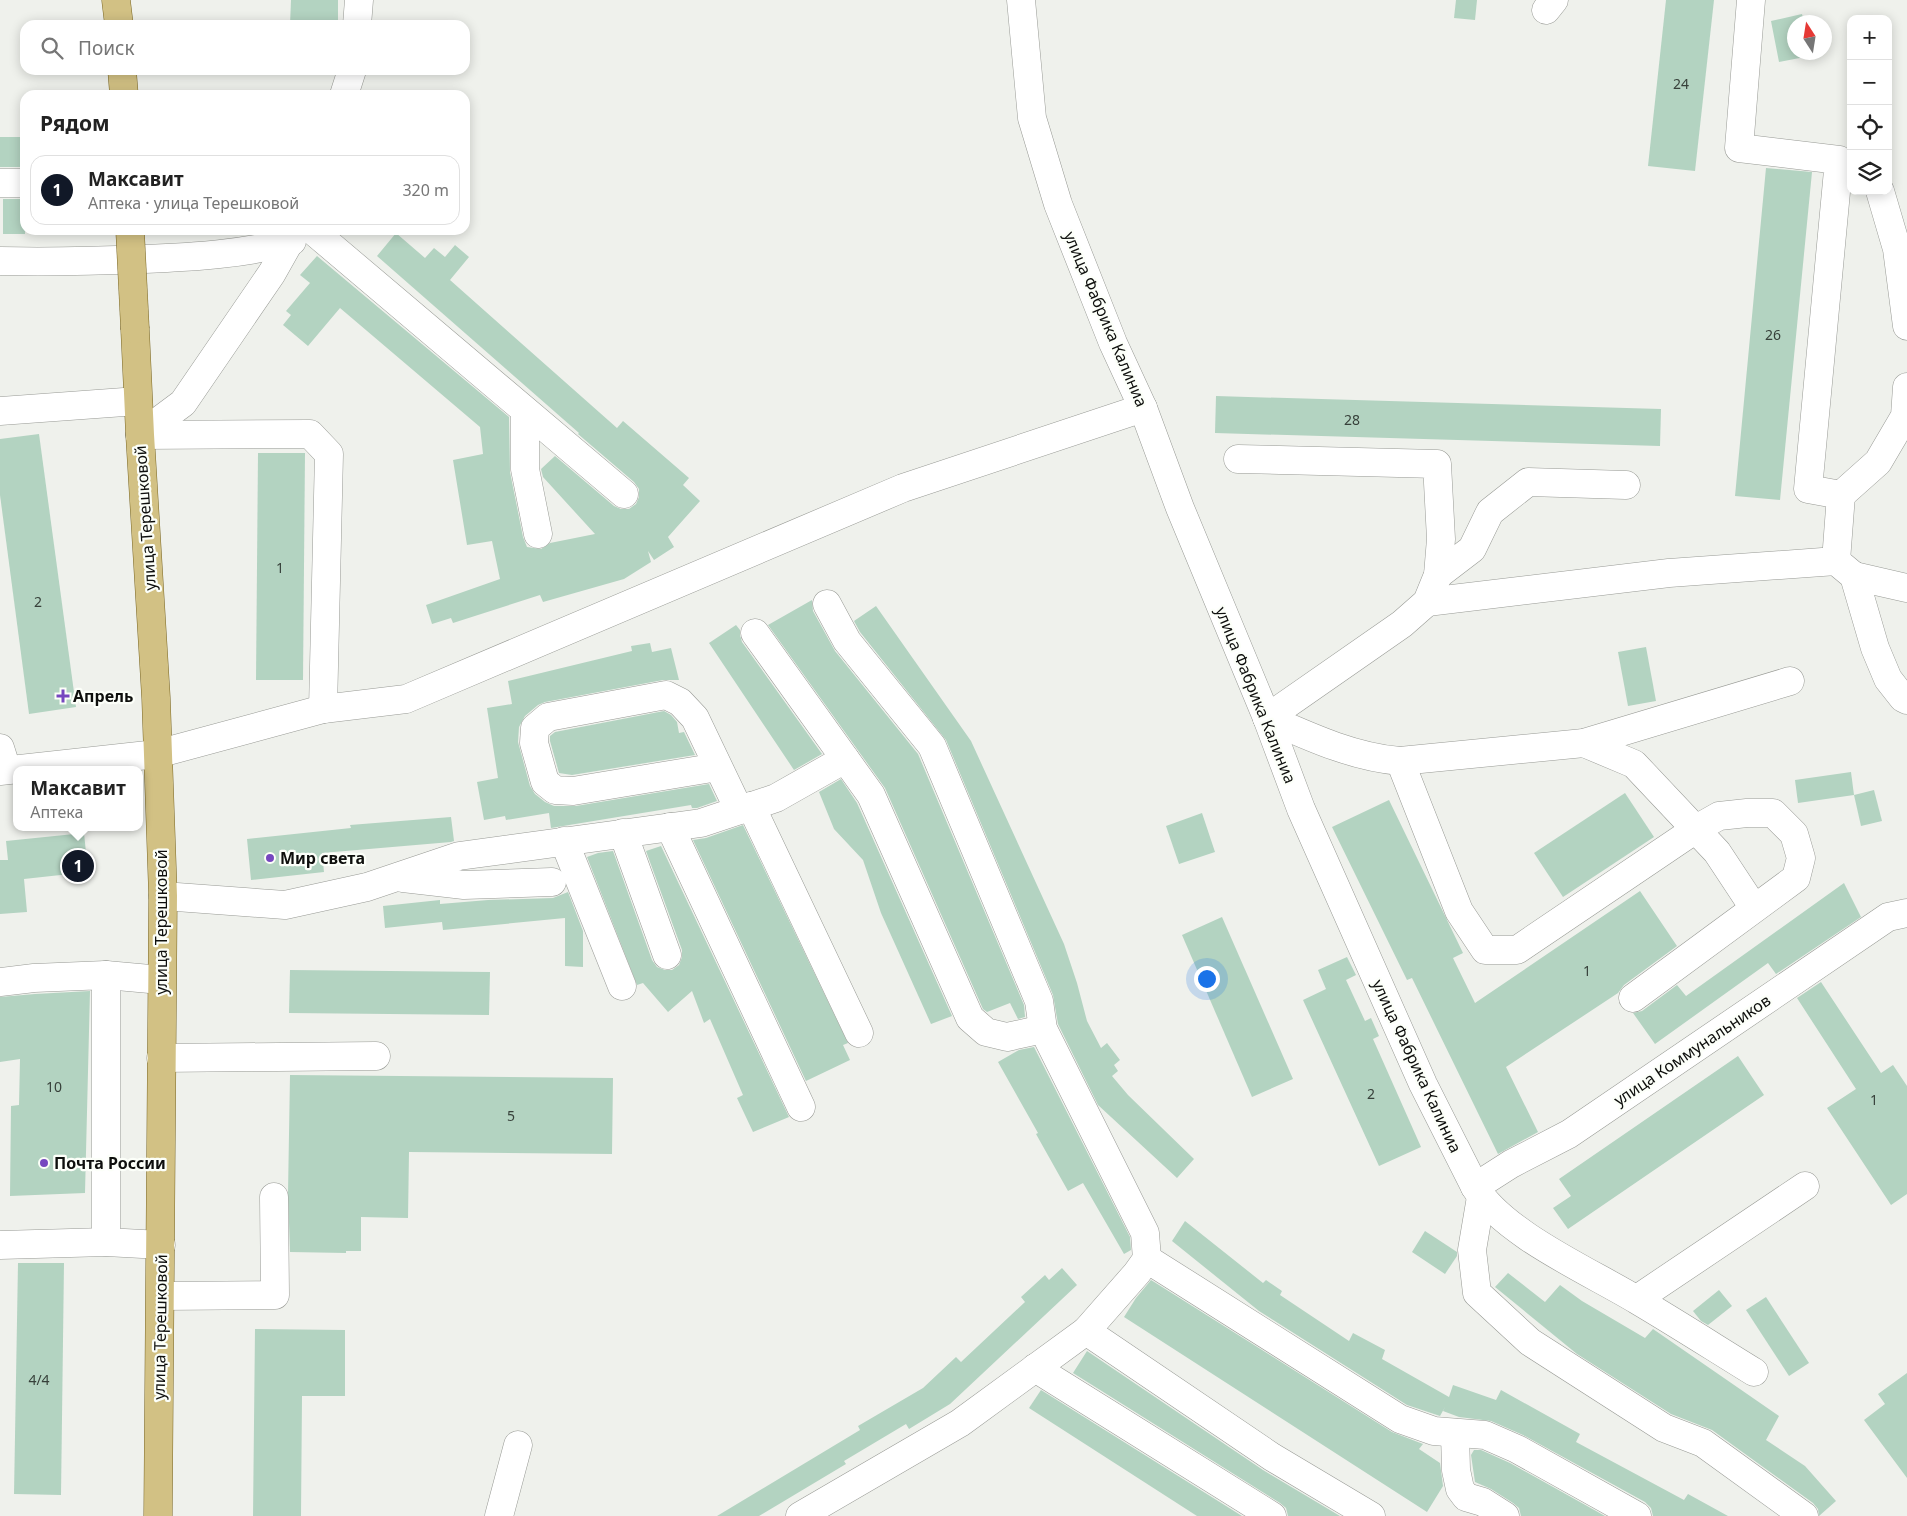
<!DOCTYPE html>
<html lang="ru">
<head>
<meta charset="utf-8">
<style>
	:root { --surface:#fff; --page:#f2f2f2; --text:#222; --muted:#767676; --line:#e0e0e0; --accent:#111827 }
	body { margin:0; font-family:"Noto Sans",sans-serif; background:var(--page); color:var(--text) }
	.controls { position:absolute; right:15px; top:15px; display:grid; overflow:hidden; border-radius:10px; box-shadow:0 2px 12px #0003 }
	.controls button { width:45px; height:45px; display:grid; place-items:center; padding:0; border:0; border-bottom:1px solid var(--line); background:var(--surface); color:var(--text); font:25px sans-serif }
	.compass { position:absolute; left:1787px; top:15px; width:45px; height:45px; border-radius:50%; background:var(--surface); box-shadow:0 2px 12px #0003; rotate:348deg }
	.you { position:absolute; left:1206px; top:978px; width:18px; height:18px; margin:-12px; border:4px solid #fff; border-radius:50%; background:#1a73e8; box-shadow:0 0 0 8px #1a73e833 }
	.badge { display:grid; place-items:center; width:32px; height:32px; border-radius:50%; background:var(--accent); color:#fff; font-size:16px; font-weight:700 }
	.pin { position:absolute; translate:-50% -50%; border:2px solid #fff; box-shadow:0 1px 5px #0006 }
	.popup { position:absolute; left:13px; top:766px; width:130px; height:65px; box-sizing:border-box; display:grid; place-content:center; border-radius:10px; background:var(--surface); filter:drop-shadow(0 1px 4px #0005); font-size:16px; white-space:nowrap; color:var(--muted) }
	.popup b { font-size:19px; color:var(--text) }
	.popup::after { content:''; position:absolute; left:50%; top:100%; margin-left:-10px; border:10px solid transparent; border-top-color:var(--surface) }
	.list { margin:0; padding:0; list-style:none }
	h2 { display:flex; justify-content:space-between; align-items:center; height:65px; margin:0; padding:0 20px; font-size:21px }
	h2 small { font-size:16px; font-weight:400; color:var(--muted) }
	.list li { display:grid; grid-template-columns:32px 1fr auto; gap:15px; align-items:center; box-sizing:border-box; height:70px; margin:0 10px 10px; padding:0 10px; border:1px solid var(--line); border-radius:15px }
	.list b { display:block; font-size:19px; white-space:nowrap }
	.list p { margin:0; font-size:16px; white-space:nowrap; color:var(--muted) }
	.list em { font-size:16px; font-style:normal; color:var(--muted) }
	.icon { flex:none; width:28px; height:28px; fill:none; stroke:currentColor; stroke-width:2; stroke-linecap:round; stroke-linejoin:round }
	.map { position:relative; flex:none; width:1907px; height:1516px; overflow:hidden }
	.search { position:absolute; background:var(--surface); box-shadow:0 2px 12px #0003; left:20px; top:20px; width:450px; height:55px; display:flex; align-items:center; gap:12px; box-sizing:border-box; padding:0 18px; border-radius:15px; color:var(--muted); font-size:19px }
	.panel { position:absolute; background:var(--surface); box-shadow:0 2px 12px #0003; left:20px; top:90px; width:450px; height:145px; border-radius:15px }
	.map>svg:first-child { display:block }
	.building { fill:#b3d3c1 }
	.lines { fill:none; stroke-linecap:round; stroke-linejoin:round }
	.minor-casing { stroke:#989a95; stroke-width:29 }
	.major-casing { stroke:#7a6725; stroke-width:29 }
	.minor { stroke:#fff; stroke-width:28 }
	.major { stroke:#d2c184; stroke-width:28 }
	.major-bridge-casing { stroke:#7a6725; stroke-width:29; stroke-linecap:butt }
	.major-bridge { stroke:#d2c184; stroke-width:28 }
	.poi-dot { fill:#7647bf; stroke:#fcfff9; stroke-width:2 }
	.labels { text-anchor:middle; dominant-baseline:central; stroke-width:4.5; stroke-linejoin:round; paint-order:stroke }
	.number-label { font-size:14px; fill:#37403a }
	.street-label { font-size:16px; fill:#0e0f0d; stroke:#fcfff9 }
	.poi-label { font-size:16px; font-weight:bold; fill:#0e0f0d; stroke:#fcfff9; text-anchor:start }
</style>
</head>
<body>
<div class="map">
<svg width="1907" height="1516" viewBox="0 0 1907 1516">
	<rect width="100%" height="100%" fill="#eff1ec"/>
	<g class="building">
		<path d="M 291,0 L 338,0 L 338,25 L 290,25 Z"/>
		<path d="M 1456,0 L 1477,0 L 1475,20 L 1454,18 Z"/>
		<path d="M 1666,0 L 1714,0 L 1695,171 L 1648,166 Z"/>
		<path d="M 1802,14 L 1804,22 L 1794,22 L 1794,52 L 1810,52 L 1810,56 L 1779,62 L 1771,21 Z"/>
		<rect x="0" y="137" width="25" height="30"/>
		<path d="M 1766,168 L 1812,172 L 1780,500 L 1735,496 Z"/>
		<rect x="3" y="199" width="22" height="35"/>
		<path d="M 396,233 L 425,258 L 434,248 L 445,257 L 455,245 L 469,257 L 450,280 L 617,428 L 623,421 L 689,478 L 683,485 L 700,501 L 668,537 L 674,547 L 654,560 L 648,551 L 651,562 L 624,579 L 543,602 L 540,595 L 453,623 L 451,618 L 432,624 L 426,605 L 500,579 L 492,541 L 467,545 L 453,460 L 483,454 L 480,427 L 340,308 L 308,346 L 283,325 L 291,315 L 286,311 L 310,283 L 300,275 L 317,256 L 509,417 L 510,472 L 523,537 L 527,547 L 541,549 L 550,543 L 595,534 L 543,477 L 541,469 L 555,456 L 614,506 L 621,509 L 629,509 L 636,504 L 639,497 L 639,489 L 634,482 L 578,434 L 579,433 L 377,256 Z"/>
		<path d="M 1216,396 L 1661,409 L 1660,446 L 1215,433 Z"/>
		<path d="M 39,434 L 76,707 L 29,714 L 0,495 L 0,439 Z"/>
		<path d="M 258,453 L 305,453 L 303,680 L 256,680 Z"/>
		<path d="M 812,600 L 813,611 L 835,651 L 918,754 L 1024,1005 L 1025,1017 L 1018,1019 L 1010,1003 L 987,1012 L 983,1009 L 885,788 L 768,625 Z"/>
		<path d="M 876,606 L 971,741 L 1064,944 L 1077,983 L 1087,1021 L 1101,1048 L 1107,1043 L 1120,1060 L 1114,1065 L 1118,1071 L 1112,1076 L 1128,1095 L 1194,1159 L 1177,1178 L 1098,1105 L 1058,1024 L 1053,995 L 946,740 L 860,632 L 854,621 Z"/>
		<path d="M 736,625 L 740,630 L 740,635 L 742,642 L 822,754 L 794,770 L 709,643 Z"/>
		<path d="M 650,643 L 652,652 L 671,648 L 679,680 L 663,680 L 545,702 L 538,705 L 525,716 L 519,727 L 518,742 L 530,786 L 535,794 L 545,802 L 554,806 L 576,806 L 709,784 L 717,801 L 697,808 L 692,808 L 691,805 L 551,828 L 549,813 L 506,820 L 505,816 L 484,820 L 477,782 L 498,778 L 487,708 L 512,704 L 508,681 L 632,651 L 631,646 Z"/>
		<path d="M 1646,647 L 1656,701 L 1628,706 L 1618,652 Z"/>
		<path d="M 664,711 L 671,715 L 677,722 L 679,733 L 684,732 L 695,755 L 572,775 L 559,773 L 550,741 L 550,736 L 555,732 Z"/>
		<path d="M 1851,772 L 1854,795 L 1798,803 L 1795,780 Z"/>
		<path d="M 841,779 L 857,803 L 952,1016 L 931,1024 L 881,913 L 863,860 L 834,829 L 819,792 Z"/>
		<path d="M 1874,790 L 1882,821 L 1861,826 L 1854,795 Z"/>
		<path d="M 1625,793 L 1654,837 L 1563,897 L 1534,853 Z"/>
		<path d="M 1389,800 L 1463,953 L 1453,958 L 1475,1003 L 1640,891 L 1677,946 L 1624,985 L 1618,993 L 1506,1067 L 1538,1132 L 1498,1154 L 1412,978 L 1407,980 L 1332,827 Z"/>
		<path d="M 1202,813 L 1215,852 L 1179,864 L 1166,826 Z"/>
		<path d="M 451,817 L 454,841 L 451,842 L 322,853 L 324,872 L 251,880 L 247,839 L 351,828 L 350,825 Z"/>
		<path d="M 743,825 L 848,1043 L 843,1045 L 850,1060 L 806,1081 L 693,840 L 706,838 Z"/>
		<path d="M 84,833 L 88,872 L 24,879 L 27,912 L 0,914 L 0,860 L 8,860 L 6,841 Z"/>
		<path d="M 661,846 L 789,1117 L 753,1132 L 737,1098 L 743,1095 L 710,1019 L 704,1023 L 692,991 L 668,1012 L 643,983 L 637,985 L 587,857 L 598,853 L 613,851 L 652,960 L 657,967 L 665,970 L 672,970 L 679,965 L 682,957 L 682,950 L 646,851 Z"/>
		<path d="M 1844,883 L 1861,917 L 1776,974 L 1768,963 L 1655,1044 L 1633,1013 L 1642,1011 L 1677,985 L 1686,996 Z"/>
		<path d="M 568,892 L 583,931 L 583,967 L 565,966 L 565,918 L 443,930 L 442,922 L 385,928 L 383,906 L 440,900 L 440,904 L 488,900 L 553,898 Z"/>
		<path d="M 1222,917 L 1293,1079 L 1252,1097 L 1182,935 Z"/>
		<path d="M 1347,957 L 1356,975 L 1346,980 L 1365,1021 L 1371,1018 L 1379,1036 L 1373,1039 L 1421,1147 L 1379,1166 L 1303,1000 L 1326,989 L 1318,970 Z"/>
		<path d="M 290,970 L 490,972 L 489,1015 L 289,1013 Z"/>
		<path d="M 1821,982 L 1881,1073 L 1893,1065 L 1907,1086 L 1907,1194 L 1891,1205 L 1827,1108 L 1856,1089 L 1797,998 Z"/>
		<path d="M 90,991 L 85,1193 L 10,1196 L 11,1106 L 19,1105 L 20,1059 L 0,1062 L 0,997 L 35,994 Z"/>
		<path d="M 1034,1047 L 1130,1237 L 1131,1250 L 1124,1254 L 1083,1183 L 1068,1191 L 1036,1134 L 1038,1133 L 998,1062 L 1019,1050 Z"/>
		<path d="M 1738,1056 L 1764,1095 L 1568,1229 L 1553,1208 L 1571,1196 L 1559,1179 Z"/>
		<path d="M 290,1075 L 613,1078 L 612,1154 L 409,1152 L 408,1218 L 361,1217 L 361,1251 L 346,1251 L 346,1253 L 290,1252 L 288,1193 Z"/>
		<path d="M 1185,1221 L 1263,1283 L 1266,1280 L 1282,1291 L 1280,1295 L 1349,1341 L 1353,1333 L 1385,1350 L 1382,1359 L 1449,1397 L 1453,1385 L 1496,1400 L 1501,1390 L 1580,1434 L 1576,1442 L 1684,1500 L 1688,1494 L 1728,1516 L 1653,1516 L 1651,1508 L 1645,1502 L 1523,1435 L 1491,1421 L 1459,1417 L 1443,1411 L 1445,1407 L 1440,1416 L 1407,1405 L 1259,1311 L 1172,1241 Z"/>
		<path d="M 1425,1231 L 1457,1252 L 1457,1256 L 1445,1274 L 1412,1252 Z"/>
		<path d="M 18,1263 L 64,1263 L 61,1495 L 14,1494 Z"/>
		<path d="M 1062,1268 L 1077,1285 L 950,1404 L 909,1429 L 906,1424 L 844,1461 L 846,1464 L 759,1516 L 717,1516 L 860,1430 L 858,1426 L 923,1388 L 956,1357 L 961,1362 L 1025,1302 L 1021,1297 L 1045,1275 L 1049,1280 Z"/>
		<path d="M 1508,1273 L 1545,1302 L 1560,1285 L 1582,1301 L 1645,1338 L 1653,1329 L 1779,1416 L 1766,1440 L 1805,1466 L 1836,1501 L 1819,1516 L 1818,1509 L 1813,1503 L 1712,1430 L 1671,1414 L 1577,1354 L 1495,1287 Z"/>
		<path d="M 1151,1280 L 1392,1432 L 1423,1444 L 1419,1449 L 1440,1463 L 1443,1486 L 1427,1512 L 1124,1317 L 1136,1298 Z"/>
		<path d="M 1719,1290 L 1732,1306 L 1708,1325 L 1701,1321 L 1693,1311 Z"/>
		<path d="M 1766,1297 L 1809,1363 L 1789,1376 L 1746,1310 Z"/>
		<path d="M 255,1329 L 345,1330 L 345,1396 L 302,1396 L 301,1516 L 253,1516 Z"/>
		<path d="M 1087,1351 L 1263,1470 L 1340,1516 L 1288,1516 L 1286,1508 L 1280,1503 L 1073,1373 Z"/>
		<path d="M 1907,1373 L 1907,1478 L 1864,1420 L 1885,1404 L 1878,1394 Z"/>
		<path d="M 1041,1390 L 1242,1516 L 1197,1516 L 1029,1408 Z"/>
		<path d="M 1474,1450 L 1481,1450 L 1510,1463 L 1605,1516 L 1521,1516 L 1519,1508 L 1513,1503 L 1491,1489 L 1475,1482 L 1471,1455 Z"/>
	</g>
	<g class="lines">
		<defs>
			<g id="minor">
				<path d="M 1021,0 L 1032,118 L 1058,204 L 1113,343 L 1143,408 L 1180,508 L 1267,718 L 1301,809 L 1423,1084 L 1475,1187 C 1504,1234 1589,1271 1637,1300 C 1676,1323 1715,1348 1754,1372"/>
				<path d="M 1751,0 L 1739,148 L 1839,160 L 1808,489 L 1841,495 L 1836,561"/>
				<path d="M 1546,10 L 1554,0"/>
				<path d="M 357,25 L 359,0"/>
				<path d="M 344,95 L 352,70"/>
				<path d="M 0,183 L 25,183"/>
				<path d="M 1880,191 L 1897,249 L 1907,326"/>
				<path d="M 312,230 L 624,494"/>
				<path d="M 0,261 C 48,262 96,261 145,259 C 194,257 244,254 292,241"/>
				<path d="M 0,411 L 138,401"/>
				<path d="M 525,411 L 525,469 L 538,534"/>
				<path d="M 140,435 L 310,434 L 329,454 L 323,709"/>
				<path d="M 140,435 L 183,403 L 272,273 L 295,232"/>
				<path d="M 1238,459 L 1437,464 L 1441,539 L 1438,575 L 1427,602 L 1402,624 L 1267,718"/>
				<path d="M 1841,495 L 1878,462 L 1905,416 L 1907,387"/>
				<path d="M 1438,575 L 1472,549 L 1490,512 L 1528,482 L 1626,485"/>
				<path d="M 1854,576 L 1907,588"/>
				<path d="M 1427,602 L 1669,573 L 1836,561 L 1854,576 L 1875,648 L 1888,679 L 1903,698 L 1907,700"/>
				<path d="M 755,633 L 871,795 L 970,1018 L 986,1032 L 1007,1037 L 1043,1029"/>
				<path d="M 1267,718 C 1310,737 1353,757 1400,761 L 1584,743 L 1790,681"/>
				<path d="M 1584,743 L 1634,764 L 1717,852 L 1754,908"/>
				<path d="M 0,748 L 7,770"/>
				<path d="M 1400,761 L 1459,911 L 1485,950 L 1517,950 L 1696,829 L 1719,816 L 1747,813 L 1773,813 L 1794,834 L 1801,858 L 1796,878 L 1633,998"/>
				<path d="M 718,767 L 573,791 L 555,790 L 545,782 L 534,743 L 535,728 L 548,717 L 666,695 L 680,702 L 695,718 L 739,810"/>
				<path d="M 0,771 L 157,754 L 323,709 L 406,699 L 903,488 L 1143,408"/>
				<path d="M 751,806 L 859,1033"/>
				<path d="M 670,827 L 801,1107"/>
				<path d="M 623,833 L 667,955"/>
				<path d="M 564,841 L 622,986"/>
				<path d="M 403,878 L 464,885 L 552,882"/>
				<path d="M 163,896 L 285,905 L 367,887 L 459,856 L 701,823 L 776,798 L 845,759"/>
				<path d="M 106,975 L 161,980"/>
				<path d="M 0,982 L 34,978 L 106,975 L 106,1242"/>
				<path d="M 161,1058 L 376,1056"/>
				<path d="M 1475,1187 L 1511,1164 L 1569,1134 L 1888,917 L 1907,913"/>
				<path d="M 1481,1197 L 1472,1250 L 1477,1293 L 1530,1342 L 1664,1428 L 1703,1443 L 1804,1516"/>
				<path d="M 0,1245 L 106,1242 L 161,1245"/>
				<path d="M 1147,1259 L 1400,1419 L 1434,1431 L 1485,1435 L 1517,1449 L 1637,1516"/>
				<path d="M 161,1296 L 275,1295 L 274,1197"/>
				<path d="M 1637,1299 L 1805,1186"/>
				<path d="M 1086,1331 L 1272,1457 L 1371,1516"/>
				<path d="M 1035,1368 L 1272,1516"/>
				<path d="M 1455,1433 L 1456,1470 L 1460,1489 L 1466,1497 L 1483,1502 L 1505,1516"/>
				<path d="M 499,1516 L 518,1445"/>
				<path d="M 800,1516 L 960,1423 L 1086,1331 L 1137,1273 L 1147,1259 L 1145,1233 L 1043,1029 L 1039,1001 L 932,746 L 847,641 L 827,604"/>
			</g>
			<g id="major">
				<path d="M 116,0 L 119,25"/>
				<path d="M 122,70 L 124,95"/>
				<path d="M 135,329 L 140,435 L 156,698 L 163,896 L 158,1516"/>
			</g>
		</defs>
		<use href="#minor" class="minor-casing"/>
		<use href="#major" class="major-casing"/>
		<use href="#minor" class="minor"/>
		<use href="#major" class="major"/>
		<defs>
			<path id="major-bridge" d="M 130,230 L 135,329"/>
		</defs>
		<use href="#major-bridge" class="major-bridge-casing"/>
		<use href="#major-bridge" class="major-bridge"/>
	</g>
	<g class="poi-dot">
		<path d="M60.5 688.5h5v5h5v5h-5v5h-5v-5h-5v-5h5z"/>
		<circle cx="270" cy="858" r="5"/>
		<circle cx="44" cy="1163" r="5"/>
	</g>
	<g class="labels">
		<g class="number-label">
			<text x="1681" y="83">24</text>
			<text x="1773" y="334">26</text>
			<text x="1352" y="419">28</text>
			<text x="280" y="567">1</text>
			<text x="38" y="601">2</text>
			<text x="1587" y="970">1</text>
			<text x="54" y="1086">10</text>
			<text x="1371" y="1093">2</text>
			<text x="1874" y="1099">1</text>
			<text x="511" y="1115">5</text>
			<text x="39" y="1379">4/4</text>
		</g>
		<g class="street-label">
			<text transform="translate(1106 319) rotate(67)">улица Фабрика Калиниа</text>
			<text transform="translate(145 518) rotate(-94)">улица Терешковой</text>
			<text transform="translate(1256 695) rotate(68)">улица Фабрика Калиниа</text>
			<text transform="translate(161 922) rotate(-90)">улица Терешковой</text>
			<text transform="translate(1692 1050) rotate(-34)">улица Коммунальников</text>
			<text transform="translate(1417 1066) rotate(65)">улица Фабрика Калиниа</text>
			<text transform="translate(160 1327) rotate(-89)">улица Терешковой</text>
		</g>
		<g class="poi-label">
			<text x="73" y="696">Апрель</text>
			<text x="280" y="858">Мир света</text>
			<text x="54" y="1163">Почта России</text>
		</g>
	</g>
</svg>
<div class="controls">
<button>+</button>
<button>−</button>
<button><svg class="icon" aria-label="locate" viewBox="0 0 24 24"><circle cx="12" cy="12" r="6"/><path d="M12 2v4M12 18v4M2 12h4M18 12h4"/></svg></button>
<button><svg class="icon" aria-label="layers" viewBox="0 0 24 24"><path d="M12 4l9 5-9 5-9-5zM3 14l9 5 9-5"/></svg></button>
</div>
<svg class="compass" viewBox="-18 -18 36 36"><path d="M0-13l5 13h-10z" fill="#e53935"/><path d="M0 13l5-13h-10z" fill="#767676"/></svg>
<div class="you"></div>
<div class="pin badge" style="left:78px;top:866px">1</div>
<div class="popup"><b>Максавит</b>Аптека</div>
<div class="search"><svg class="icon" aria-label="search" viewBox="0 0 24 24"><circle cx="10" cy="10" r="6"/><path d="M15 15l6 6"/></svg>Поиск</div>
<section class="panel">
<h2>Рядом<small></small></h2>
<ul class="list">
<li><span class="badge">1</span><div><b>Максавит</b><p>Аптека · улица Терешковой</p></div><em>320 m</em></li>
</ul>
</section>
</div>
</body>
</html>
